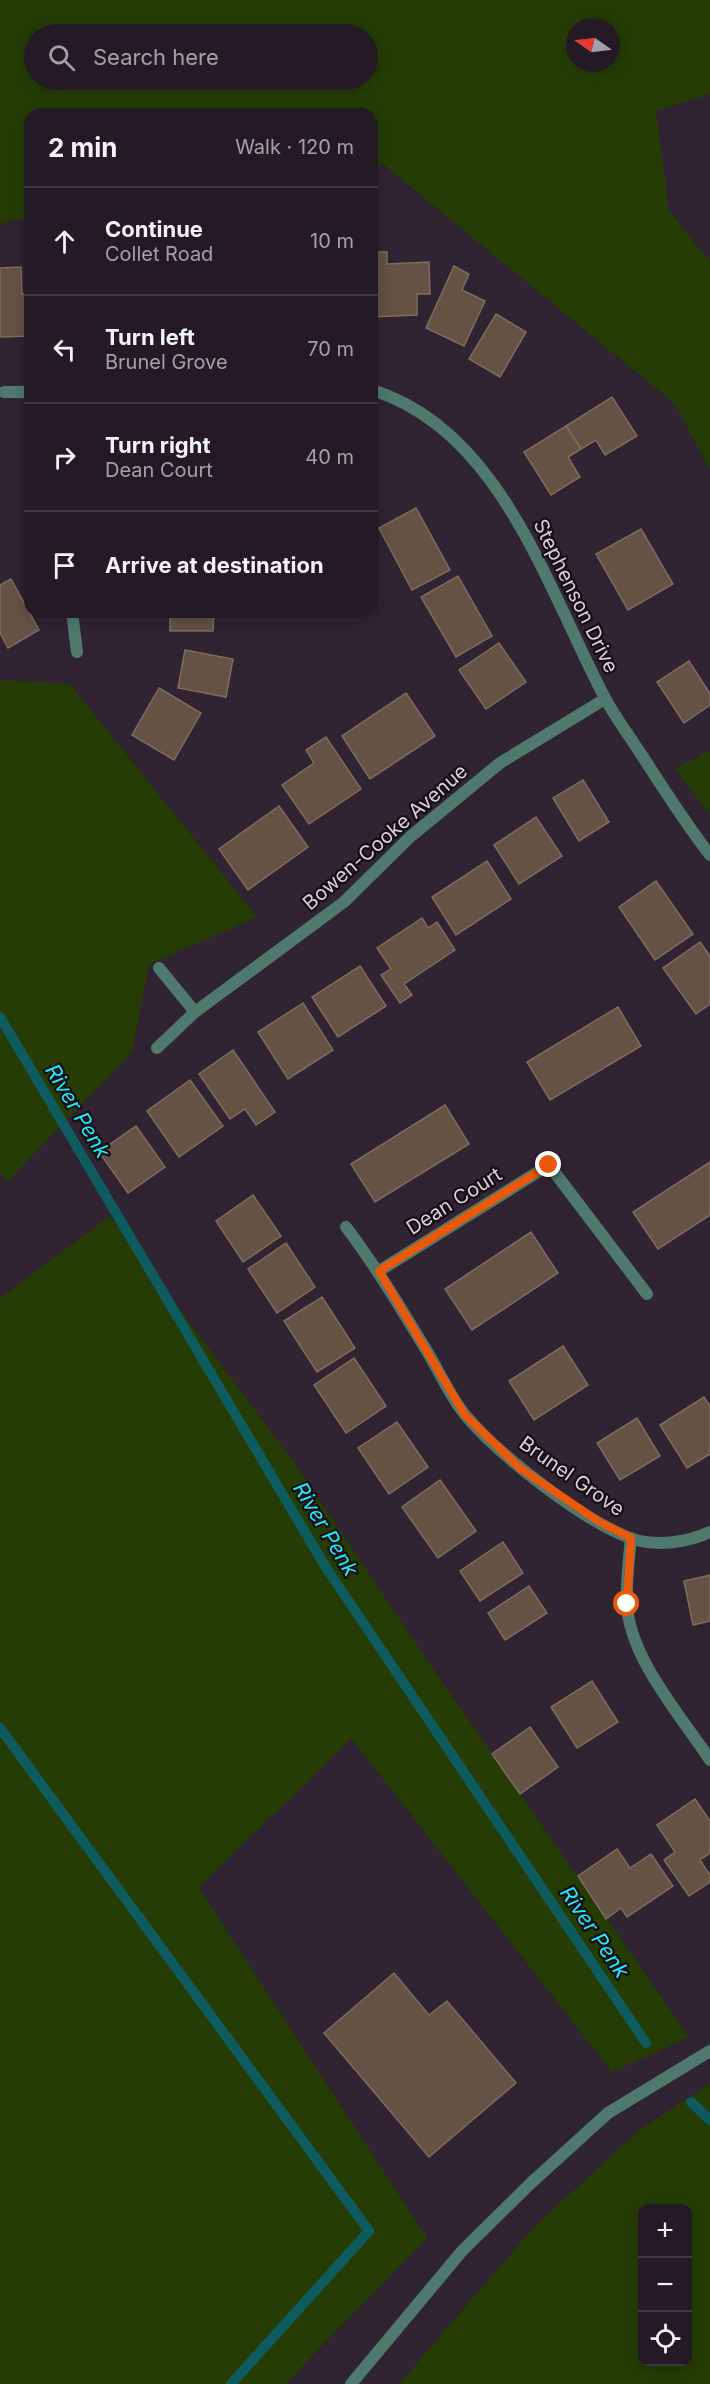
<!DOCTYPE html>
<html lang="en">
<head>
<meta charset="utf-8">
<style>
	:root { --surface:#241a26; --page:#2c232e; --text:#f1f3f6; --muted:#a3a1a7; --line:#413843 }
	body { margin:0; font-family:Inter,sans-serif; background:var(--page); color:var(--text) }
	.controls { position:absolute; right:18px; bottom:18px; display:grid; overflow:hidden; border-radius:12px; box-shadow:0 3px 15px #0003 }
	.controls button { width:54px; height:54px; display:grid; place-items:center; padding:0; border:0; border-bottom:2px solid var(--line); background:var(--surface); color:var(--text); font:30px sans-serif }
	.compass { position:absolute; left:566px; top:18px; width:54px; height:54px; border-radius:50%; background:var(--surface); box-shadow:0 3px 15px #0003; rotate:284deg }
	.stop { position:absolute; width:18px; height:18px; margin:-14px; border:4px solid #ea580c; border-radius:50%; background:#fff }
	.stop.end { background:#ea580c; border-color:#fff; box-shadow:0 2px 6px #0008 }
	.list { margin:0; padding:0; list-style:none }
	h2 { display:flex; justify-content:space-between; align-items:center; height:78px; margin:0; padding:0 24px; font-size:26px }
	h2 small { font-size:20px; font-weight:400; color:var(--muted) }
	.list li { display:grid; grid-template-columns:39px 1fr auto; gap:18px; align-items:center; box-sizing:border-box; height:108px; padding:0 24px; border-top:2px solid var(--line) }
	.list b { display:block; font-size:22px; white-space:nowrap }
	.list p { margin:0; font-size:20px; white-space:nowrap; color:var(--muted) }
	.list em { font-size:20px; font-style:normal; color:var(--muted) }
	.icon { flex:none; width:33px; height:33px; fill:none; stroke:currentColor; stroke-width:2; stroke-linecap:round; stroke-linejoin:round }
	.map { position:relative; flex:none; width:710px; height:2384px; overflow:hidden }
	.search { position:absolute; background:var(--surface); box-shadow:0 3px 15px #0003; left:24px; top:24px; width:354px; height:66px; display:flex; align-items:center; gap:15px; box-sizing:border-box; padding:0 21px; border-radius:33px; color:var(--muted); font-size:22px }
	.panel { position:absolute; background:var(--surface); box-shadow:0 3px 15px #0003; left:24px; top:108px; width:354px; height:510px; border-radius:18px }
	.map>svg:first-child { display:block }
	.green { fill:#253d05; fill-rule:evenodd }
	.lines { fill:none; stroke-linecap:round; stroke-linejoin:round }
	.stream { stroke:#0d5b5f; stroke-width:10 }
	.building { fill:#645244; stroke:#7f6c5d; stroke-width:1.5 }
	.minor { stroke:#4f796c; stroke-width:12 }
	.tertiary { stroke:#4f796c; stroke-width:12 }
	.route { stroke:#ea580c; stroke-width:8 }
	.labels { text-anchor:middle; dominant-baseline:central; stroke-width:4.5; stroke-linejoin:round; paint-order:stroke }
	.street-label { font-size:20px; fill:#d9d0da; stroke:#150f15 }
	.water-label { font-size:21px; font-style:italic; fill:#19eefb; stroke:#150f15 }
</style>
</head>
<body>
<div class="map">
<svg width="710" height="2384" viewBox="0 0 710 2384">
	<rect width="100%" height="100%" fill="#302332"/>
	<g class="green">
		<path d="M 0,0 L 710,0 L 710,94 L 656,111 L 669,211 L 710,262 L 710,470 L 675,404 L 384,165 L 372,166 L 372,114 L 30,114 L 30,217 L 0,224 ZM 575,27 L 611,27 L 611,63 L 575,63 ZM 34,34 L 368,34 L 368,80 L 34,80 Z"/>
		<path d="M 0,680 L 70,684 L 257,917 L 149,964 L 132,1052 L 7,1182 L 0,1172 Z"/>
		<path d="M 710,751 L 710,815 L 675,768 Z"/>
		<path d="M 110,1216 L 293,1461 L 430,1664 L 689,2037 L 612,2072 L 351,1738 L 199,1888 L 427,2238 L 285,2384 L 0,2384 L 0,1298 Z"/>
		<path d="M 710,2084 L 710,2384 L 399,2384 L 534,2227 L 639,2130 ZM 642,2208 L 688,2208 L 688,2362 L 642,2362 Z"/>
	</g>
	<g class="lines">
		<g class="stream">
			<path d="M 0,1017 L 325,1566 L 646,2043"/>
			<path d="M 0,1728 L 369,2231 L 231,2384"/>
			<path d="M 691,2102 L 710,2120"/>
		</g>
	</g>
	<g class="building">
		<path d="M 372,252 L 387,252 L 387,264 L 429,262 L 430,294 L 417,294 L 417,315 L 372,317 Z"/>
		<path d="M 454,266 L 469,274 L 462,290 L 485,301 L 464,346 L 426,328 Z"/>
		<path d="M 21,267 L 22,294 L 30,294 L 30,336 L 0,337 L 0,268 Z"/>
		<path d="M 496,314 L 526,332 L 500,377 L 469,359 Z"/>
		<path d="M 612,397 L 637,436 L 605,455 L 596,440 L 581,449 L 566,426 Z"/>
		<path d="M 566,426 L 581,449 L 568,457 L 580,477 L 551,495 L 524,452 Z"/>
		<path d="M 416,508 L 450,570 L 412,590 L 379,528 Z"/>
		<path d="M 641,529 L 673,584 L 628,610 L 596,554 Z"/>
		<path d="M 458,576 L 492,636 L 456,657 L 421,597 Z"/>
		<path d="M 11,579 L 39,630 L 8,648 L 0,633 L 0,585 Z"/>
		<path d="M 170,612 L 214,612 L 213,631 L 170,631 Z"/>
		<path d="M 499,643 L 526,682 L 486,709 L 459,670 Z"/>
		<path d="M 185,650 L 233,659 L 226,697 L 178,688 Z"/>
		<path d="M 689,661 L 710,694 L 710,705 L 684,723 L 657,682 Z"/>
		<path d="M 159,688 L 201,713 L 174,760 L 132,735 Z"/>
		<path d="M 406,693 L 435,736 L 370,779 L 342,736 Z"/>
		<path d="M 326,737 L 361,789 L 309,824 L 282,785 L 314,763 L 306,750 Z"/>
		<path d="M 583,780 L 609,822 L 579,841 L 553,798 Z"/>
		<path d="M 279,806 L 308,847 L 248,890 L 219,849 Z"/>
		<path d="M 536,817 L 562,856 L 519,884 L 494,845 Z"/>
		<path d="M 487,861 L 511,899 L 456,935 L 432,897 Z"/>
		<path d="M 656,881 L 693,934 L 655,960 L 619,907 Z"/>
		<path d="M 422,918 L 428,928 L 437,922 L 455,950 L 404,984 L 412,995 L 400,1003 L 381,975 L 391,969 L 377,948 Z"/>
		<path d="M 700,942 L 710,956 L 710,1004 L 696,1014 L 663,968 Z"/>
		<path d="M 360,966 L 386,1006 L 338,1037 L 312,997 Z"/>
		<path d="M 303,1003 L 333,1050 L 288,1079 L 258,1032 Z"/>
		<path d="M 618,1007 L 641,1046 L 550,1100 L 527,1062 Z"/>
		<path d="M 233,1050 L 275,1112 L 256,1125 L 245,1109 L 230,1119 L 199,1074 Z"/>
		<path d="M 190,1080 L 223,1126 L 179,1157 L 147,1111 Z"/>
		<path d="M 445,1105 L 469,1144 L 375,1202 L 351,1164 Z"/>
		<path d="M 136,1126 L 165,1167 L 128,1193 L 99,1152 Z"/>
		<path d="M 710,1162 L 710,1215 L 658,1249 L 633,1212 Z"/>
		<path d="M 253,1195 L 281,1236 L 243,1262 L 216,1221 Z"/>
		<path d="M 531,1232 L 558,1273 L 472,1330 L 445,1289 Z"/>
		<path d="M 286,1243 L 315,1287 L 277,1313 L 248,1269 Z"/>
		<path d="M 322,1297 L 355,1348 L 317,1372 L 284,1321 Z"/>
		<path d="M 563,1346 L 588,1385 L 534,1420 L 509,1381 Z"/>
		<path d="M 354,1358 L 386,1406 L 346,1433 L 314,1385 Z"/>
		<path d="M 704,1397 L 710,1406 L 710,1454 L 687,1468 L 660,1425 Z"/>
		<path d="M 637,1418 L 660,1456 L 620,1480 L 597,1443 Z"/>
		<path d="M 397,1422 L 428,1467 L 389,1494 L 358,1448 Z"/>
		<path d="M 440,1480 L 476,1531 L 438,1558 L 402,1507 Z"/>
		<path d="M 503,1542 L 523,1573 L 480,1601 L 460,1571 Z"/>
		<path d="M 710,1575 L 710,1621 L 693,1625 L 684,1581 Z"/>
		<path d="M 529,1586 L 547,1613 L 505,1640 L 488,1613 Z"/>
		<path d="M 592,1681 L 618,1722 L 577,1748 L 551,1707 Z"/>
		<path d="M 530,1727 L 558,1767 L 520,1794 L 492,1754 Z"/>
		<path d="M 695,1799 L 710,1821 L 710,1853 L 700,1860 L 710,1875 L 710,1882 L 689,1896 L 664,1860 L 675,1852 L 657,1825 Z"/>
		<path d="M 617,1849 L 630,1868 L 651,1854 L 673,1886 L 627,1917 L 621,1908 L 606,1919 L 578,1876 Z"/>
		<path d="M 394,1973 L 429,2015 L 447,2001 L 516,2083 L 429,2157 L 324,2033 Z"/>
	</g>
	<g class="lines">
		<g class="minor">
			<path d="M 372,390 C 500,429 547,588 604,696 C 614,716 629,735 641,754 C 663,788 685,823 710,855"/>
			<path d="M 4,392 L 30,392"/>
			<path d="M 72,612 L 77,652"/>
			<path d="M 159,968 L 195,1012"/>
			<path d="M 157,1048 L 195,1012 L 344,902 L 410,837 L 500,763 L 605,699"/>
			<path d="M 346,1227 C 377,1268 402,1310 428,1353 C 440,1373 451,1398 466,1416 C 499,1455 582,1520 630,1538 C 655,1547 686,1543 710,1532"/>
			<path d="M 379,1271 L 549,1165 L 647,1294"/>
			<path d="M 631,1538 C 629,1559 626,1581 627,1603 C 628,1656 681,1716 710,1760"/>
		</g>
		<path class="tertiary" d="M 351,2384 L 462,2251 L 531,2183 L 608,2113 L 710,2051"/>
	</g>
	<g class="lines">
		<path class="route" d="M 549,1165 L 379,1271 L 465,1415 L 520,1468 L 598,1521 L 631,1538 L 627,1604"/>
	</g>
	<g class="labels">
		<g class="street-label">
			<text transform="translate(576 596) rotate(64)">Stephenson Drive</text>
			<text transform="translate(385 837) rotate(-41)">Bowen-Cooke Avenue</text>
			<text transform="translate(454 1201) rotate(-32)">Dean Court</text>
			<text transform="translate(572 1476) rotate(35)">Brunel Grove</text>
		</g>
		<g class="water-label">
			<text transform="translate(78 1111) rotate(59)">River Penk</text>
			<text transform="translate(326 1529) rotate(59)">River Penk</text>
			<text transform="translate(595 1932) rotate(56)">River Penk</text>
		</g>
	</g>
</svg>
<div class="controls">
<button>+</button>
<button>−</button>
<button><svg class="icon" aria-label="locate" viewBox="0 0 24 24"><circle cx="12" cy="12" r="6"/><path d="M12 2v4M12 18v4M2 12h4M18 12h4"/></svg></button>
</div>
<svg class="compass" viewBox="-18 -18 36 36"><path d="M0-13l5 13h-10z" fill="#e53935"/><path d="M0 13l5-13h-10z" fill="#a3a1a7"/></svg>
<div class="stop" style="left:627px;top:1604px"></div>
<div class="stop end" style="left:549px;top:1165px"></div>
<div class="search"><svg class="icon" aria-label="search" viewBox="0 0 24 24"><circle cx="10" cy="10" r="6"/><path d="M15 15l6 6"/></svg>Search here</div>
<section class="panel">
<h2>2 min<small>Walk · 120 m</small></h2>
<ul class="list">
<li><svg class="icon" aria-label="ahead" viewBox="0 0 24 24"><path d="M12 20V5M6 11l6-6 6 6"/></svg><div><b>Continue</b><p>Collet Road</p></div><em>10 m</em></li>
<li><svg class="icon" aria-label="left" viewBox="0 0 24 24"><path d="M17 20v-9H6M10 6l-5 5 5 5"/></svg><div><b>Turn left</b><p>Brunel Grove</p></div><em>70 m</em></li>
<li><svg class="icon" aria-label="right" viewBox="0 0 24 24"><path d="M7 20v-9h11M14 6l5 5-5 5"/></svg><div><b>Turn right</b><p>Dean Court</p></div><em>40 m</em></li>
<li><svg class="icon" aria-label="arrive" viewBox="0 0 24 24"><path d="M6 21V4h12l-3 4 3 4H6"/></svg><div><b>Arrive at destination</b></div></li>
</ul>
</section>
</div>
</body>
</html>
